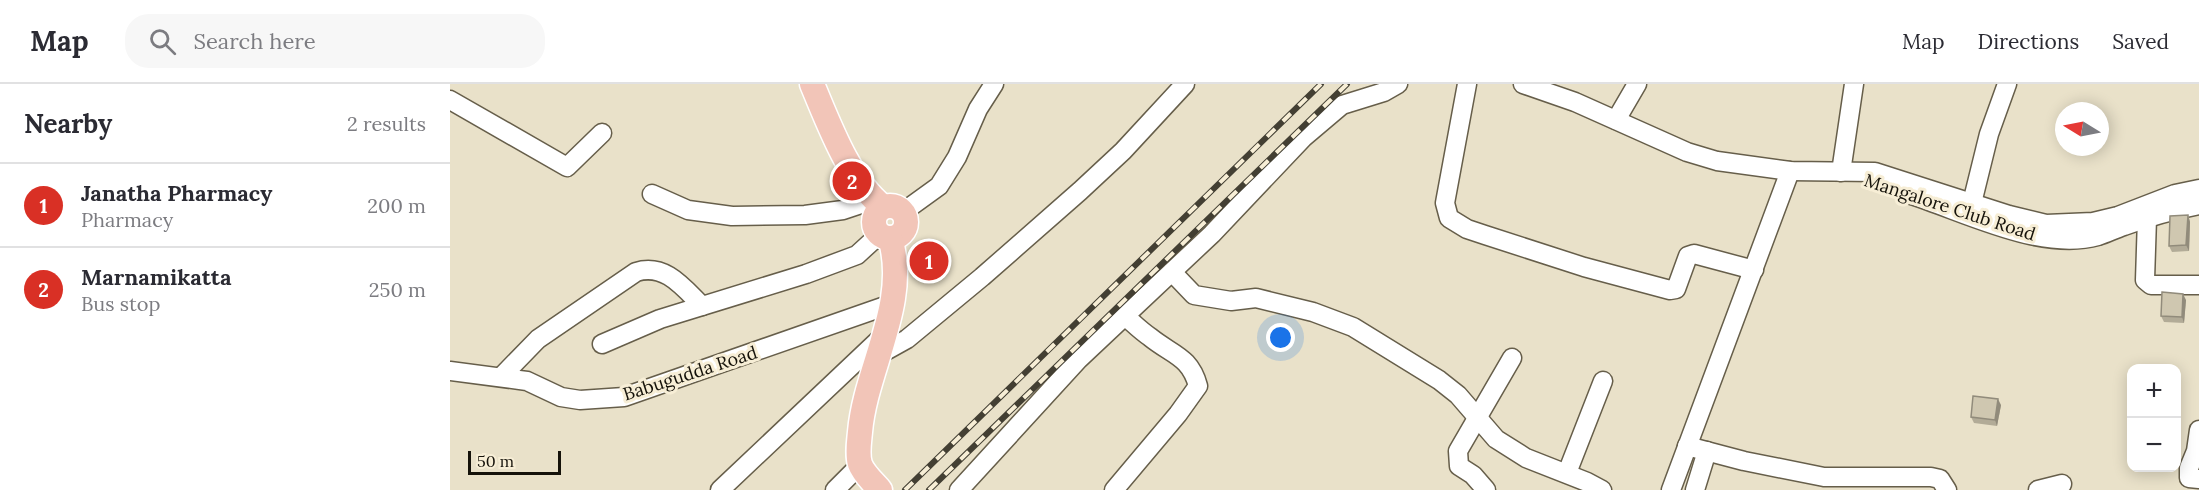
<!DOCTYPE html>
<html lang="en">
<head>
<meta charset="utf-8">
<style>
	:root { --surface:#fff; --page:#f7f7f7; --text:#2b2b33; --muted:#7c7c81; --line:#e1e1e2; --accent:#d93025 }
	body { margin:0; font-family:Lora,serif; background:var(--page); color:var(--text) }
	.controls { position:absolute; right:18px; bottom:18px; display:grid; overflow:hidden; border-radius:12px; box-shadow:0 3px 15px #0003 }
	.controls button { width:54px; height:54px; display:grid; place-items:center; padding:0; border:0; border-bottom:2px solid var(--line); background:var(--surface); color:var(--text); font:30px sans-serif }
	.compass { position:absolute; left:1605px; top:18px; width:54px; height:54px; border-radius:50%; background:var(--surface); box-shadow:0 3px 15px #0003; rotate:280deg }
	.scale { position:absolute; left:18px; bottom:15px; width:93px; box-sizing:border-box; padding-left:6px; border:3px solid #15120a; border-top:0; font-size:16px; line-height:21px; white-space:nowrap; color:#15120a; -webkit-text-stroke:4px #f7eed6; paint-order:stroke }
	.you { position:absolute; left:831px; top:254px; width:21px; height:21px; margin:-15px; border:4px solid #fff; border-radius:50%; background:#1a73e8; box-shadow:0 0 0 9px #1a73e833 }
	.badge { display:grid; place-items:center; width:39px; height:39px; border-radius:50%; background:var(--accent); color:#fff; font-size:20px; font-weight:700 }
	.pin { position:absolute; translate:-50% -50%; border:3px solid #fff; box-shadow:0 2px 6px #0006 }
	.list { margin:0; padding:0; list-style:none }
	h2 { display:flex; justify-content:space-between; align-items:center; height:78px; margin:0; padding:0 24px; font-size:26px }
	h2 small { font-size:20px; font-weight:400; color:var(--muted) }
	.list li { display:grid; grid-template-columns:39px 1fr auto; gap:18px; align-items:center; box-sizing:border-box; height:84px; padding:0 24px; border-top:2px solid var(--line) }
	.list b { display:block; font-size:22px; white-space:nowrap }
	.list p { margin:0; font-size:20px; white-space:nowrap; color:var(--muted) }
	.list em { font-size:20px; font-style:normal; color:var(--muted) }
	.icon { flex:none; width:33px; height:33px; fill:none; stroke:currentColor; stroke-width:2; stroke-linecap:round; stroke-linejoin:round }
	.map { position:relative; flex:none; width:1749px; height:406px; overflow:hidden }
	header { display:flex; align-items:center; gap:36px; box-sizing:border-box; height:84px; padding:0 30px; background:var(--surface); border-bottom:2px solid var(--line) }
	header strong { font-size:28px }
	nav { display:flex; gap:33px; margin-inline-start:auto; font-size:21px }
	.search { width:420px; height:54px; background:var(--page); display:flex; align-items:center; gap:15px; box-sizing:border-box; padding:0 21px; border-radius:24px; color:var(--muted); font-size:22px }
	main { display:flex }
	aside { flex:1; background:var(--surface) }
	.map>svg:first-child { display:block }
	.lines { fill:none; stroke-linecap:round; stroke-linejoin:round }
	.minor-casing { stroke:#665e4a; stroke-width:21 }
	.major-casing { stroke:#fff; stroke-width:27 }
	.minor { stroke:#fff; stroke-width:18 }
	.major { stroke:#f2c5b8; stroke-width:24 }
	.rail-casing { stroke:#433f33; stroke-width:6 }
	.rail { stroke:#f7eed6; stroke-width:4; stroke-dasharray:11; stroke-linecap:butt }
	.wall { fill:#b2ab97 }
	.shaded-wall { fill:#918b7b }
	.building { fill:#cfc7b0; stroke:#918b7b; stroke-width:1.5 }
	.labels { text-anchor:middle; dominant-baseline:central; stroke-width:6; stroke-linejoin:round; paint-order:stroke }
	.street-label { font-size:18px; fill:#15120a; stroke:#f7eed6 }
</style>
</head>
<body>
<header>
<strong>Map</strong>
<div class="search"><svg class="icon" aria-label="search" viewBox="0 0 24 24"><circle cx="10" cy="10" r="6"/><path d="M15 15l6 6"/></svg>Search here</div>
<nav><a>Map</a><a>Directions</a><a>Saved</a></nav>
</header>
<main>
<aside>
<h2>Nearby<small>2 results</small></h2>
<ul class="list">
<li><span class="badge">1</span><div><b>Janatha Pharmacy</b><p>Pharmacy</p></div><em>200 m</em></li>
<li><span class="badge">2</span><div><b>Marnamikatta</b><p>Bus stop</p></div><em>250 m</em></li>
</ul>
</aside>
<div class="map">
<svg width="1749" height="406" viewBox="0 0 1749 406">
	<rect width="100%" height="100%" fill="#e9e1c9"/>
	<g class="lines">
		<defs>
			<g id="minor">
				<path d="M 1017,0 L 995,119 L 999,134 L 1017,145 L 1035,151 L 1134,183 L 1220,206 L 1226,205 L 1238,172 L 1244,170 L 1304,186"/>
				<path d="M 1073,0 L 1125,18 L 1237,68 L 1267,77 L 1340,87 L 1425,88 L 1559,131 L 1596,140 L 1643,138 L 1668,132 L 1725,110 L 1749,105"/>
				<path d="M 0,16 L 117,83 L 152,49"/>
				<path d="M 1166,36 L 1187,0"/>
				<path d="M 1391,88 L 1404,0"/>
				<path d="M 202,110 L 238,126 L 282,132 L 355,131 L 393,126 L 423,116"/>
				<path d="M 1461,111 C 1515,128 1591,168 1648,152 C 1657,149 1665,145 1674,142 C 1698,133 1723,126 1749,121"/>
				<path d="M 1522,119 L 1539,50 L 1557,0"/>
				<path d="M 453,128 L 489,102 L 507,73 L 528,25 L 544,0"/>
				<path d="M 1697,134 L 1695,196 L 1701,201 L 1749,201"/>
				<path d="M 722,188 L 744,211 L 781,217 L 806,214 L 863,228 L 903,243 L 989,296 L 1008,311 L 1046,355 L 1076,374 L 1137,398 L 1152,406"/>
				<path d="M 152,260 L 210,235 L 356,190 L 407,171 L 430,150"/>
				<path d="M 430,270 L 457,255 L 532,193 L 630,107 L 673,67 L 735,0"/>
				<path d="M 0,287 L 77,297 L 111,313 L 130,316 L 174,313 L 441,220"/>
				<path d="M 51,293 L 88,255 L 186,188 C 215,179 233,203 252,222"/>
				<path d="M 1749,346 L 1746,367 L 1739,384 L 1739,394 L 1749,395"/>
				<path d="M 1237,362 L 1294,377 L 1374,393 L 1481,393 L 1490,395 L 1497,406"/>
				<path d="M 1117,389 L 1153,297"/>
				<path d="M 270,406 L 435,250"/>
				<path d="M 385,406 L 410,381"/>
				<path d="M 509,406 L 629,275 L 762,150 L 853,54 L 892,21 L 934,8 L 948,0"/>
				<path d="M 664,406 L 728,330 L 748,302 C 740,272 722,271 700,253 C 691,247 683,239 675,232"/>
				<path d="M 1036,406 L 1023,391 L 1009,382 L 1008,367 L 1062,274"/>
				<path d="M 1221,406 L 1340,87"/>
				<path d="M 1245,406 L 1257,367"/>
				<path d="M 1588,406 L 1612,400"/>
			</g>
			<g id="major">
				<path d="M 362,0 C 379,40 399,96 433,123"/>
				<circle cx="440" cy="138" r="16"/>
				<path d="M 430,406 C 424,399 413,389 410,380 C 407,371 409,358 410,348 C 415,286 460,218 440,154"/>
			</g>
		</defs>
		<use href="#minor" class="minor-casing"/>
		<use href="#major" class="major-casing"/>
		<use href="#minor" class="minor"/>
		<use href="#major" class="major"/>
		<defs>
			<g id="rail">
				<path d="M 455,406 L 871,0"/>
				<path d="M 479,406 L 897,0"/>
			</g>
		</defs>
		<use href="#rail" class="rail-casing"/>
		<use href="#rail" class="rail"/>
	</g>
	<g class="wall">
		<path d="M 1738,131 L 1740,138 L 1739,167 L 1722,168 L 1719,162 Z"/>
		<path d="M 1736,216 L 1734,239 L 1714,238 L 1711,232 Z"/>
		<path d="M 1551,321 L 1547,342 L 1524,339 L 1521,333 Z"/>
	</g>
	<g class="shaded-wall">
		<path d="M 1738,131 L 1740,138 L 1739,167 L 1736,161 Z"/>
		<path d="M 1733,210 L 1736,216 L 1734,239 L 1732,233 Z"/>
		<path d="M 1548,315 L 1551,321 L 1547,342 L 1545,336 Z"/>
	</g>
	<g class="building">
		<path d="M 1738,131 L 1736,161 L 1719,162 L 1720,132 Z"/>
		<path d="M 1712,208 L 1733,210 L 1732,233 L 1711,232 Z"/>
		<path d="M 1523,312 L 1548,315 L 1545,336 L 1521,333 Z"/>
	</g>
	<g class="labels">
		<g class="street-label">
			<text transform="translate(1500 123) rotate(18)">Mangalore Club Road</text>
			<text transform="translate(240 289) rotate(-18)">Babugudda Road</text>
		</g>
	</g>
</svg>
<div class="controls">
<button>+</button>
<button>−</button>
</div>
<svg class="compass" viewBox="-18 -18 36 36"><path d="M0-13l5 13h-10z" fill="#e53935"/><path d="M0 13l5-13h-10z" fill="#7c7c81"/></svg>
<div class="scale">50 m</div>
<div class="you"></div>
<div class="pin badge" style="left:479px;top:177px">1</div>
<div class="pin badge" style="left:402px;top:97px">2</div>
</div>
</main>
</body>
</html>
